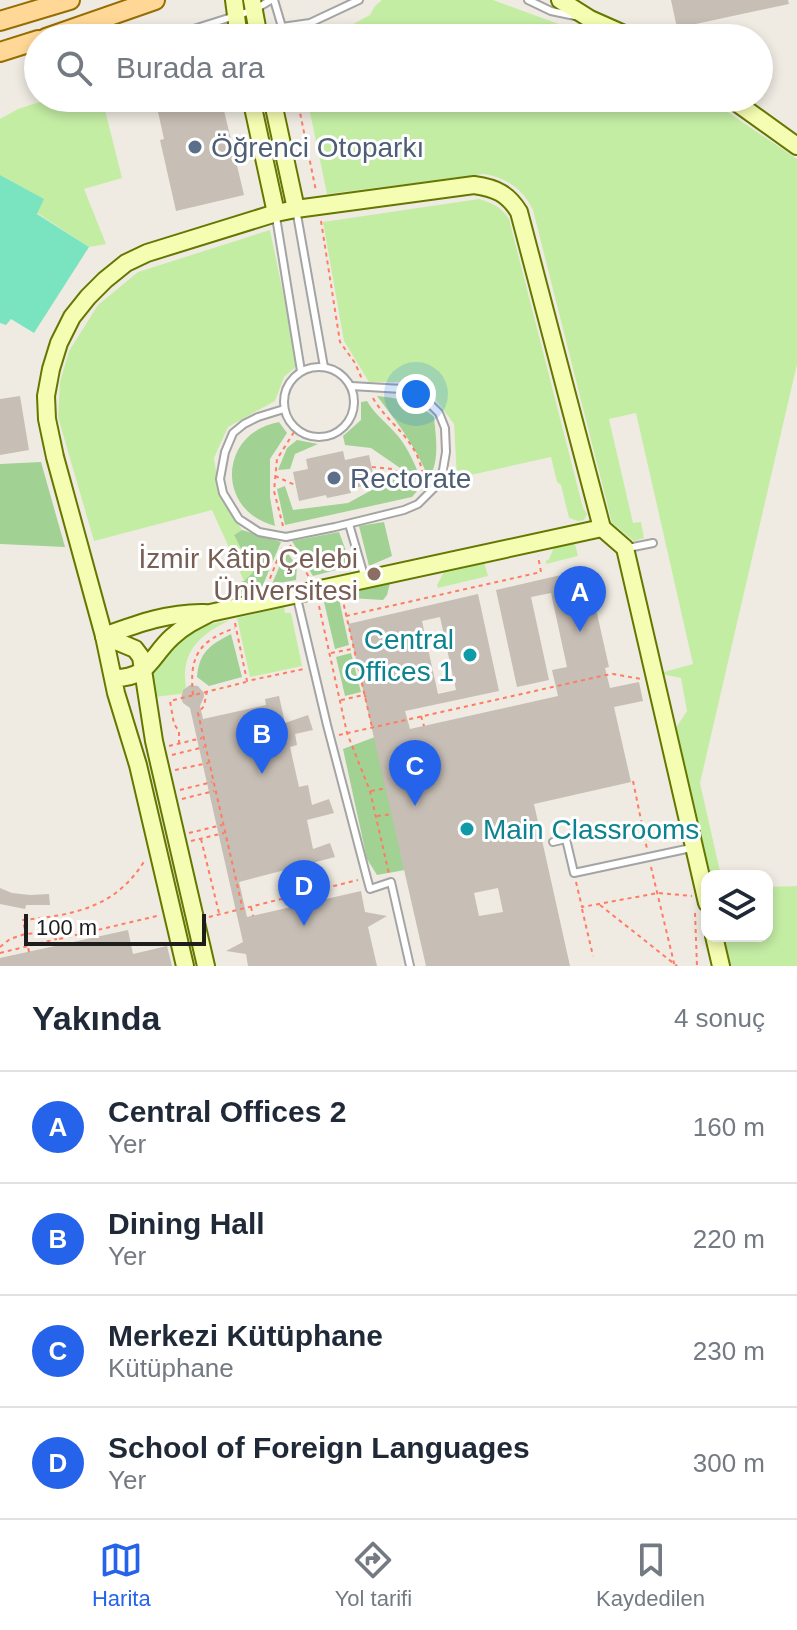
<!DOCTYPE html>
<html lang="tr">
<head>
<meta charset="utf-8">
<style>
	:root { --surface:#fff; --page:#f2f2f3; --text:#1f2937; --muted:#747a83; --line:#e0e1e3; --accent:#2563eb }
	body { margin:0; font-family:Helvetica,sans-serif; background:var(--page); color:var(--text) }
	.controls { position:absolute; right:24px; bottom:24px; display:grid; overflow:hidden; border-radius:16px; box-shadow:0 4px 12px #0003 }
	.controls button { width:72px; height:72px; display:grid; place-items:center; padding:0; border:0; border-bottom:2px solid var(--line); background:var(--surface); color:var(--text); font:40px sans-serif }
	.scale { position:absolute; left:24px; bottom:20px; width:182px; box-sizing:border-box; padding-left:8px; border:4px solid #1d1d1d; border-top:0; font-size:22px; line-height:28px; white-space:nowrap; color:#1d1d1d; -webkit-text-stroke:6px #fff; paint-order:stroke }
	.you { position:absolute; left:416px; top:394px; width:28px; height:28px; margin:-20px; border:6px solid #fff; border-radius:50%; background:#1a73e8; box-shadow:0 0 0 12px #1a73e833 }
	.badge { display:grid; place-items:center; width:52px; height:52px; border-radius:50%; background:var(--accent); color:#fff; font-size:26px; font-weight:700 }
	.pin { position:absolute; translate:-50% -66px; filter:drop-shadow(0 2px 4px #0008) }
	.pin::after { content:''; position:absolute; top:42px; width:28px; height:24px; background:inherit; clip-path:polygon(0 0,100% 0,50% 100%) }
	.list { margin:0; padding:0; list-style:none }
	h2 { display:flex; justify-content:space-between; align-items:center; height:104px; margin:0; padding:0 32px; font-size:34px }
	h2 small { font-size:26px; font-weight:400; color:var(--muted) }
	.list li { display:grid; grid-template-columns:52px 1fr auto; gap:24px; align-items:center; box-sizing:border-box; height:112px; padding:0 32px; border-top:2px solid var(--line) }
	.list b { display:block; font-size:30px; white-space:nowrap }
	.list p { margin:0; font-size:26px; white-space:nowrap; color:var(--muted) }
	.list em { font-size:26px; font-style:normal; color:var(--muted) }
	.icon { flex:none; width:44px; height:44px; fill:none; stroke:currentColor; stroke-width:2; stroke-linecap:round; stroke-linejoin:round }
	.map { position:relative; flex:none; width:797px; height:966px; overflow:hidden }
	.search { position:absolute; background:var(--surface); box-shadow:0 4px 12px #0003; left:24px; right:24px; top:24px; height:88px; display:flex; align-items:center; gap:20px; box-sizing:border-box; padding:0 28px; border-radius:44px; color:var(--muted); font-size:30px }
	.sheet { height:552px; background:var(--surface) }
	nav { display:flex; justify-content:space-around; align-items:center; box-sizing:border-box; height:112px; border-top:2px solid var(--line); background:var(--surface); font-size:22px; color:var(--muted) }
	nav a { display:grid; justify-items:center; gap:4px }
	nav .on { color:var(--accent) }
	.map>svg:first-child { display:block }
	.grass { fill:#c4eda4 }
	.forest { fill:#a2d194 }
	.pitch { fill:#7ae4c1 }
	.building { fill:#c7beb5; fill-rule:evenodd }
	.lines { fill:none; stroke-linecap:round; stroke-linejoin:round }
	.lane-casing { stroke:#a4a4a4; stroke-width:10 }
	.secondary-casing { stroke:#647800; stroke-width:20 }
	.primary-casing { stroke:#966d00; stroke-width:22 }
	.path { stroke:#ff7c63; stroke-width:2; stroke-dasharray:4 4; stroke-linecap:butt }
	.lane { stroke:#fff; stroke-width:6 }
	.secondary { stroke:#f5fdb2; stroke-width:16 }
	.primary { stroke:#ffd897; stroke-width:18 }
	.service-dot { fill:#5c6f8a; stroke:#fff; stroke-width:3 }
	.education-dot { fill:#8d6e63; stroke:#fff; stroke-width:3 }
	.culture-dot { fill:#0f9aa8; stroke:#fff; stroke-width:3 }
	.labels { text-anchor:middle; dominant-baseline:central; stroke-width:6; stroke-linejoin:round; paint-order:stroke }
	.service-label { font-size:28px; fill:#4e5e75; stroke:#fff; text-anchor:start }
	.education-label { font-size:28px; fill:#785e54; stroke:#fff; text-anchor:end }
	.culture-label { font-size:28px; fill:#0d838f; stroke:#fff; text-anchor:end }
</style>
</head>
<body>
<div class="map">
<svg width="797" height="966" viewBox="0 0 797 966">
	<rect width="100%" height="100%" fill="#efebe2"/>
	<g class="grass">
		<path d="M 382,0 L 493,0 L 597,38 L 327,38 L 370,15 L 375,6 Z"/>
		<path d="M 52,98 L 102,98 L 122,178 L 84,189 L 106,244 L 89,247 L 37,213 L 43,199 L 0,175 L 0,119 L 18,109 Z"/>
		<path d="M 307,98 L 707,98 L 797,159 L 797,364 L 700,783 L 721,876 L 709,876 L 675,729 L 687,711 L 681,678 L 662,674 L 664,672 L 693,664 L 636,413 L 609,419 L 633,523 L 641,522 L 644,538 L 634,541 L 612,523 L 533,210 C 523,189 507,178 484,174 L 327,194 Z"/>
		<path d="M 479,199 C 493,203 501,207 509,219 L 583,508 L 587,514 L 584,520 L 578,521 L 569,518 L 561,485 L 557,482 L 551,457 L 457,478 L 454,424 L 437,401 L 419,387 L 401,382 L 369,382 L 344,341 L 323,222 Z"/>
		<path d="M 270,230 L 298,365 L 284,377 L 275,401 L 228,427 L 214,458 L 220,496 L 242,530 L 234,535 L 253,572 L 244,581 L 212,510 L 94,541 L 58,417 L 60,382 L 69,351 L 98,305 L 138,272 Z"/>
		<path d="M 574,540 L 578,556 L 546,564 L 546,561 L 549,559 L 555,545 Z"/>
		<path d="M 484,562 L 488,576 L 438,588 L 437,585 L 445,570 Z"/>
		<path d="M 284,607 L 285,613 L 291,613 L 302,666 L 250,677 L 237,618 Z"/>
		<path d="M 230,620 C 201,634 180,651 186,687 L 181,694 L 154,697 L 154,672 L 163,656 L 185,635 L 202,626 Z"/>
		<path d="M 797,886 L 797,966 L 730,966 L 723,936 L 767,936 L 767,887 Z"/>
	</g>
	<g class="forest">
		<path d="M 377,396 C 402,399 414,400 434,417 C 436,439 440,459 429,479 C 415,445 399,425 377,396 Z"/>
		<path d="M 367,401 C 375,415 388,424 398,436 C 409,450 416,466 422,483 L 371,448 L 345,445 L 343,436 L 361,420 L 361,402 Z"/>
		<path d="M 279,422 L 287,433 L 270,459 L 270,497 L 275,526 C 215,510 219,433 279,422 Z"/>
		<path d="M 297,440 L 318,444 L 295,454 L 290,469 L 278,470 L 287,448 Z"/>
		<path d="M 41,462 L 65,547 L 0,544 L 0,464 Z"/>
		<path d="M 392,479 L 417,491 L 412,497 L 285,525 L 277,489 L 285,486 L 293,510 L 348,503 Z"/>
		<path d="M 384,522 L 392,556 L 369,566 L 359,526 Z"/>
		<path d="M 242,530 L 281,542 L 262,587 L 236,594 L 233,584 L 244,581 L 253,572 L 234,535 Z"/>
		<path d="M 339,532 L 350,562 L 347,567 L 313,576 L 292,541 Z"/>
		<path d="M 286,551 L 297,566 L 296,580 L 272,584 Z"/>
		<path d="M 390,583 L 387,595 L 383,600 L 350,598 L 346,592 Z"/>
		<path d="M 339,599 L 349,645 L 335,649 L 324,602 Z"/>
		<path d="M 231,634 L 242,677 L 209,686 L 197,677 C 199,652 210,645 231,634 Z"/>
		<path d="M 351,653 L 361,692 L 345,696 L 336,657 Z"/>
		<path d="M 375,737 L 405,870 L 377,875 L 367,859 L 343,749 Z"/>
	</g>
	<path class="pitch" d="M 0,175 L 44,199 L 37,214 L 89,247 L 34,333 L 11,319 L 6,325 L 0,323 Z"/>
	<g class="building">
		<path d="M 671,0 L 788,0 L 789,4 L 677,28 Z"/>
		<path d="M 216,98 L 221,98 L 244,195 L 176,211 L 160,140 L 164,139 L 158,112 Z"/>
		<path d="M 20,396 L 29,450 L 0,455 L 0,399 Z"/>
		<path d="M 343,451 L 345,460 L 369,455 L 375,483 L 350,489 L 351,493 L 327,498 L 326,495 L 299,501 L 293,472 L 308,469 L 306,459 Z"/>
		<path d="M 587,569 L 609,667 L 605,668 L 610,688 L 639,682 L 643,701 L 614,707 L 631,782 L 534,804 L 570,966 L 426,966 L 348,624 L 478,594 L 499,691 L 405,711 L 410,729 L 558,696 L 552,670 L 567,667 L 551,593 L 531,597 L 549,680 L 517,687 L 496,590 ZM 440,617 L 456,690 L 438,694 L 422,621 ZM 498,888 L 503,912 L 479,916 L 474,893 Z"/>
		<path d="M 190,685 L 198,686 L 204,693 L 204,697 L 200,706 L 203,719 L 266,705 L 265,699 L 279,696 L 285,723 L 308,715 L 313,730 L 295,734 L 297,745 L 290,747 L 299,787 L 308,785 L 312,805 L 329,799 L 334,813 L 307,820 L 313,849 L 330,843 L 335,857 L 239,882 L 247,917 L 361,891 L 365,912 L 387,916 L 368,927 L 377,966 L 248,966 L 246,954 L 226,951 L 243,942 L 190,708 L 183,703 L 181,698 L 183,690 Z"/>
		<path d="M 0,888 L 12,893 L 30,895 L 49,894 L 50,905 L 26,905 L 25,909 L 0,904 Z"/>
		<path d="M 128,930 L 133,954 L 167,946 L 172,966 L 0,966 L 0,958 Z"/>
	</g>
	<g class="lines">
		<defs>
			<g id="lane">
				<path d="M 274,0 L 282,27 L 310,23 L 359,0"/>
				<path d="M 528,0 L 551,11 L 575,16"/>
				<path d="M 165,38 L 254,10 L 271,0"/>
				<path d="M 296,209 L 324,367"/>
				<path d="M 276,217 L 301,371"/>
				<circle cx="319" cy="402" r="35"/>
				<path d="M 284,409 L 258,417 L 244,424 L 233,433 L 225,452 L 220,479 L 223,493 L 239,519 L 259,532 L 286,537 L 335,527 L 404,510 L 418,504 L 438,484 L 443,470 L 446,452 L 445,428 L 439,413 L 426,400 L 402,389 L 351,386"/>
				<path d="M 349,524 L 365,579"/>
				<path d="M 628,548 L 653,543"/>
				<path d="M 297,598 L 327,725 L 367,878 L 370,889 L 391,882 L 410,966"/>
				<path d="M 553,842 L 566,839 L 574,873 L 691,848"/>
			</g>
			<g id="secondary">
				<path d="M 234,0 L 239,38"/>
				<path d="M 252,0 L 259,38"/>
				<path d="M 560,0 L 590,19 L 633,38"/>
				<path d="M 251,98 L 276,213"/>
				<path d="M 272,98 L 296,209"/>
				<path d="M 730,98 L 797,146"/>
				<path d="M 602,528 L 625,548 L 707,903"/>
				<path d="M 104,636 L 135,649 L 141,657 L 154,741 L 206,966"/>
				<path d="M 104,636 C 137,624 169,612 205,613"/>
				<path d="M 113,678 C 149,679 150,657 172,637 C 184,626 196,620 210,613 L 602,528 L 519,212 C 508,194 496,188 474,185 L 296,209 L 276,213 L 147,253 L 126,263 L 105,280 L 88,297 L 72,317 L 59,343 L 51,369 L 46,396 L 47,419 L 55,457 L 104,636 L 116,693 L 138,765 L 185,966"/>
				<path d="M 714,936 L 721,966"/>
			</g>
			<g id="primary">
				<path d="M 0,21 L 70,0"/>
				<path d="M 46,38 L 155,0"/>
				<path d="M 0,52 L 38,40"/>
			</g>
		</defs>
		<use href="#lane" class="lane-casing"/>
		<use href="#secondary" class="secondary-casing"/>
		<use href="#primary" class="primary-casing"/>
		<g class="path">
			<path d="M 297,98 L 316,191"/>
			<path d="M 321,221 L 340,342 L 355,363 L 362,379"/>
			<path d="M 373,398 C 383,416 400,428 411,445 C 419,456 422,470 426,483"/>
			<path d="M 372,467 L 393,469 L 422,489"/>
			<path d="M 275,476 L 295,485"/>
			<path d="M 283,526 L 274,491 L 277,459 L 296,429"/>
			<path d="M 290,545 L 309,577"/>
			<path d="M 267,586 L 282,548"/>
			<path d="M 342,597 L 372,727"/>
			<path d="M 319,606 L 347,733 L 370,791 L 389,874"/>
			<path d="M 346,616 L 541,572 L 538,556"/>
			<path d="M 235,623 L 247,681 L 304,669"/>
			<path d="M 331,653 L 352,649"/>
			<path d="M 207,691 L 204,706 L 198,713 L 242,906"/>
			<path d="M 193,695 C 189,657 198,641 235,628"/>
			<path d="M 341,700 L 364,695 L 366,697"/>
			<path d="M 421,716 L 424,726"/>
			<path d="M 339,735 L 606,675 L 613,674 L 641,679"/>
			<path d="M 179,744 L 179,731 L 174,724 L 170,701 L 246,682"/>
			<path d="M 169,746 L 202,738"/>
			<path d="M 172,755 L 204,747"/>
			<path d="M 175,770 L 208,763"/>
			<path d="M 633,781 L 647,849"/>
			<path d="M 180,790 L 212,782"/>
			<path d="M 371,791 L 386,788"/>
			<path d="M 182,799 L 214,791"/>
			<path d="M 377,816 L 392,814"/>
			<path d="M 189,833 L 222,825"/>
			<path d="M 201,839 L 219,913"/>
			<path d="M 191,841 L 224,833"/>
			<path d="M 651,867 L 674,963 L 672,966"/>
			<path d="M 576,882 L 582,907 L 658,893 L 692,896"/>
			<path d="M 600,905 L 677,966"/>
			<path d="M 251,907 L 253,916"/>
			<path d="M 582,909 L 593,956"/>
			<path d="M 695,913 L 697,966"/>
			<path d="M 209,917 L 358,880"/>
			<path d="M 0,947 L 10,939 L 25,934 L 42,933 L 59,939 L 157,916"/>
			<path d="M 29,952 L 23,920 C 73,915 116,908 145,860"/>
			<path d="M 0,953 L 57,939"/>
		</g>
		<use href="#lane" class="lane"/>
		<use href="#secondary" class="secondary"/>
		<use href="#primary" class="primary"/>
	</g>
	<g class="service-dot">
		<circle cx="195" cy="147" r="8"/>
		<circle cx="334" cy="478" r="8"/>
	</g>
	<circle class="education-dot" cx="374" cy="574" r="8"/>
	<g class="culture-dot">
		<circle cx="470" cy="655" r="8"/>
		<circle cx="467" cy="829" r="8"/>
	</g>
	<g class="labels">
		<g class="service-label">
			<text x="211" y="147">Öğrenci Otoparkı</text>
			<text x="350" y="478">Rectorate</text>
		</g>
		<g class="education-label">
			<text x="358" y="558">İzmir Kâtip Çelebi<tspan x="358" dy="32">Üniversitesi</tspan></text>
		</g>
		<g class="culture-label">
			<text x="454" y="639">Central<tspan x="454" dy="32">Offices 1</tspan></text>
			<text x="483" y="829" text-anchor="start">Main Classrooms</text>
		</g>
	</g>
</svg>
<div class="controls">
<button><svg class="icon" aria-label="layers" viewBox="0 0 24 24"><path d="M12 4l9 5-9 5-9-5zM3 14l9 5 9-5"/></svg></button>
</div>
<div class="scale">100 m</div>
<div class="you"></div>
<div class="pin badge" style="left:580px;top:632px">A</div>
<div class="pin badge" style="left:262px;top:774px">B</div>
<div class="pin badge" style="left:415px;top:806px">C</div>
<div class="pin badge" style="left:304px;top:926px">D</div>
<div class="search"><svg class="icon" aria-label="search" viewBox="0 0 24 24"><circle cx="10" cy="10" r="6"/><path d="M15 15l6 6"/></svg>Burada ara</div>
</div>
<section class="sheet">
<h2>Yakında<small>4 sonuç</small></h2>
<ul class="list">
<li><span class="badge">A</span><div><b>Central Offices 2</b><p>Yer</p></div><em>160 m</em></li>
<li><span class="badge">B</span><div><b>Dining Hall</b><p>Yer</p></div><em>220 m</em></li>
<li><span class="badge">C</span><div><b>Merkezi Kütüphane</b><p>Kütüphane</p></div><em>230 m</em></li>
<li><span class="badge">D</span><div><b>School of Foreign Languages</b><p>Yer</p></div><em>300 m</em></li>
</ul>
</section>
<nav>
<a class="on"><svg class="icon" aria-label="map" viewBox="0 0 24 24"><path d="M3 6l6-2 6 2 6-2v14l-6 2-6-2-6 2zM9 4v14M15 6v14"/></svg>Harita</a>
<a><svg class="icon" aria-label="directions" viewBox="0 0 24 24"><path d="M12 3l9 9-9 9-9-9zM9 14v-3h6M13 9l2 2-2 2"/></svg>Yol tarifi</a>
<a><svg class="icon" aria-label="saved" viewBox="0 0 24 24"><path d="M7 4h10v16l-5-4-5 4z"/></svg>Kaydedilen</a>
</nav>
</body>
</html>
